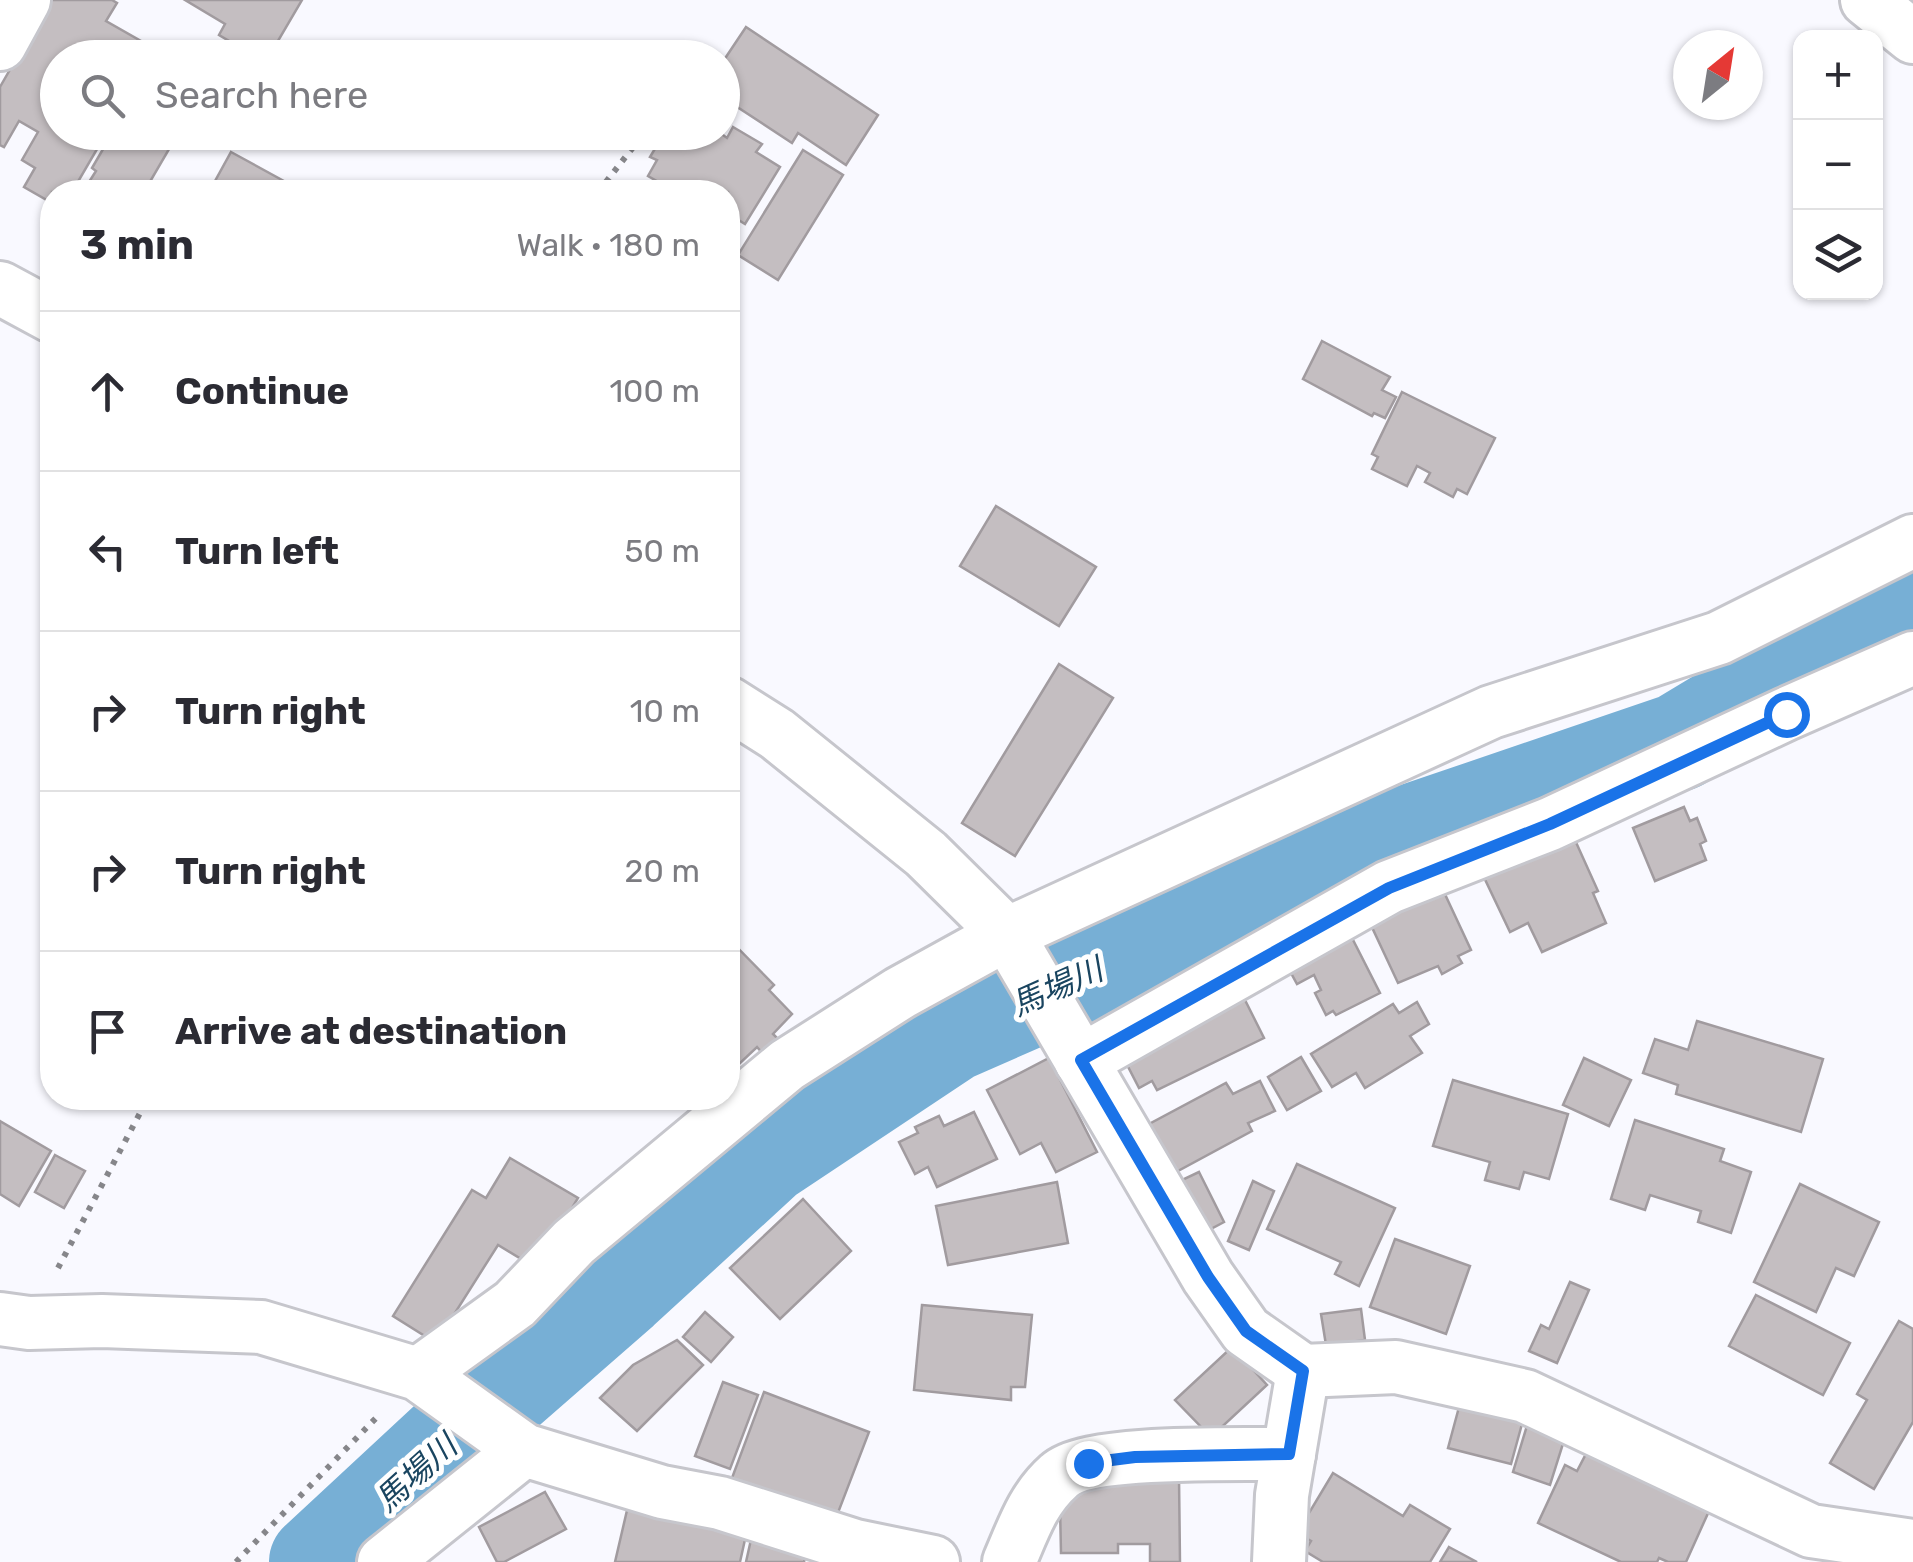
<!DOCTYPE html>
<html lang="en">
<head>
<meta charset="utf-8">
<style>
	:root { --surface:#fff; --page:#f7f7f7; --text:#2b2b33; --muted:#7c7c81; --line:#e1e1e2 }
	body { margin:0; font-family:Rubik,"Noto Sans JP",sans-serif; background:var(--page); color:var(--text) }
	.controls { position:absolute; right:30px; top:30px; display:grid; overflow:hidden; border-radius:20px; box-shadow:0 2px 8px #0004 }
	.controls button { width:90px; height:90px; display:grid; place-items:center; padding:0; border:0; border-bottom:2px solid var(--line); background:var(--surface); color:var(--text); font:50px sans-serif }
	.compass { position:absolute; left:1673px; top:30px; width:90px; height:90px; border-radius:50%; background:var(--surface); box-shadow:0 2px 8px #0004; rotate:30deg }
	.stop { position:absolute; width:30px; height:30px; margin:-22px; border:8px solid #1a73e8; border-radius:50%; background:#fff }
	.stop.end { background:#1a73e8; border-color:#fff; box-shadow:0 2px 10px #0008 }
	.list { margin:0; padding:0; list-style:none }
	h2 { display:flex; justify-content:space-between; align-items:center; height:130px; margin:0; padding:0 40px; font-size:42px }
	h2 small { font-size:32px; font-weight:400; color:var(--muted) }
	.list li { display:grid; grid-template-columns:65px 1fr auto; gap:30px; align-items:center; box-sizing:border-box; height:160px; padding:0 40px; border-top:2px solid var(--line) }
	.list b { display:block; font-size:38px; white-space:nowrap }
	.list em { font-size:32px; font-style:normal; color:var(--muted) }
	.icon { flex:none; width:55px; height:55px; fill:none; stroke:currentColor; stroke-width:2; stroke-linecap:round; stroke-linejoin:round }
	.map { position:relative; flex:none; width:1913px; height:1562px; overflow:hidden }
	.search { position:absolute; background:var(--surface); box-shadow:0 2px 8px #0004; left:40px; top:40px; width:700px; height:110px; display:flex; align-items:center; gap:25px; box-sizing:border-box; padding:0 35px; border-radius:55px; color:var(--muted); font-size:38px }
	.panel { position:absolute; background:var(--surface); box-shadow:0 2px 8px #0004; left:40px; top:180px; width:700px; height:930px; border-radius:40px }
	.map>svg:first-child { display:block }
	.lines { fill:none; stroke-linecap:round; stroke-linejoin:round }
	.river { stroke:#77afd5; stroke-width:98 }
	.building { fill:#c4bec1; stroke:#a19b9f; stroke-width:2.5 }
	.minor-casing { stroke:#c6c6cc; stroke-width:58 }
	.path { stroke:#86868a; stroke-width:6; stroke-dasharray:5 8; stroke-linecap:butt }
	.minor { stroke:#fff; stroke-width:52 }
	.route { stroke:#1a73e8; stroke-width:12 }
	.labels { text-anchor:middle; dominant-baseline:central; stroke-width:10; stroke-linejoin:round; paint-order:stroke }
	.water-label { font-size:32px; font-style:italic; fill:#1a4560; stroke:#fff }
</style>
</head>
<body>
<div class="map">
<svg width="1913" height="1562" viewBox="0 0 1913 1562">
	<rect width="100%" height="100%" fill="#f9f9ff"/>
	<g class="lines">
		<path class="river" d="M 318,1562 L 470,1421 L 621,1289 L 766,1156 L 951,1033 L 1400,837 L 1679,742 L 1913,601"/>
	</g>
	<g class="building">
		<path d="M 50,0 L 112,0 L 117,3 L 106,21 L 155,49 L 150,58 L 58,58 L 58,132 L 107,132 L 72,192 L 52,192 L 52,203 L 24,187 L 35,168 L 22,160 L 38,132 L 19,121 L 4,147 L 0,145 L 0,87 Z"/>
		<path d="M 185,0 L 302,0 L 268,58 L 258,58 L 219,35 L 225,24 Z"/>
		<path d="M 746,27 L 878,115 L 846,165 L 798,133 L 792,143 L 722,97 L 722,63 Z"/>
		<path d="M 733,127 L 762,144 L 756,152 L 780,167 L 745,224 L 729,214 L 728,216 L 728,192 L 676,192 L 648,176 L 657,160 L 650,157 L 665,132 L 675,136 L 678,132 L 719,132 L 727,138 Z"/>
		<path d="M 113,132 L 179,132 L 144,192 L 133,192 L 126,188 L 123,192 L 107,192 L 89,182 L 96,171 L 92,168 Z"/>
		<path d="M 803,150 L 843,175 L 778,280 L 738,255 Z"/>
		<path d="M 231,152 L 304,192 L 209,192 Z"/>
		<path d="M 1322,341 L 1390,377 L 1382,390 L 1396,397 L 1385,418 L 1374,413 L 1372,416 L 1303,379 Z"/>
		<path d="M 1402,392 L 1495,438 L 1467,494 L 1457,489 L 1453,497 L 1425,482 L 1430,473 L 1417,466 L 1407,486 L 1372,469 L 1378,457 L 1372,454 Z"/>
		<path d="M 996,506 L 1096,567 L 1059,626 L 960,566 Z"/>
		<path d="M 1059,664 L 1113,698 L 1015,856 L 962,823 Z"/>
		<path d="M 1684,807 L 1690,821 L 1697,818 L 1706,841 L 1700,844 L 1706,860 L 1655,881 L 1633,828 Z"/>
		<path d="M 1570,829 L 1598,891 L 1593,893 L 1606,923 L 1542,952 L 1528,923 L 1510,932 L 1481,871 Z"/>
		<path d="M 1443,890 L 1471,950 L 1458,956 L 1462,963 L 1442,974 L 1438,966 L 1398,983 L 1370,923 Z"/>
		<path d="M 1348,930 L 1380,993 L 1336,1015 L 1333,1011 L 1326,1015 L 1315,993 L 1321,990 L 1314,975 L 1297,984 L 1285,962 Z"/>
		<path d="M 728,938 L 774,985 L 769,990 L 792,1014 L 773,1034 L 779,1040 L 764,1055 L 757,1047 L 738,1065 L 728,1055 Z"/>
		<path d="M 1241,992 L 1264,1038 L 1157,1090 L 1152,1081 L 1139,1088 L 1120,1051 Z"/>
		<path d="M 1417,1002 L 1429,1024 L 1410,1036 L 1422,1053 L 1365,1088 L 1356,1073 L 1332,1087 L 1311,1054 L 1393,1004 L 1399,1013 Z"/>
		<path d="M 1697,1021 L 1823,1059 L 1801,1132 L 1676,1094 L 1678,1085 L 1643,1073 L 1655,1039 L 1688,1050 Z"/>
		<path d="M 1301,1057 L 1321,1091 L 1287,1110 L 1268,1077 Z"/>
		<path d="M 1049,1058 L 1097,1152 L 1056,1172 L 1041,1143 L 1020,1154 L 987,1090 Z"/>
		<path d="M 1584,1058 L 1631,1080 L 1609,1126 L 1563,1105 Z"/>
		<path d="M 1453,1080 L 1568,1114 L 1549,1179 L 1524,1172 L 1519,1189 L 1485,1180 L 1490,1162 L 1433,1146 Z"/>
		<path d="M 1260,1081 L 1275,1111 L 1248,1123 L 1252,1131 L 1163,1179 L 1136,1131 L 1226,1083 L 1233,1094 Z"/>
		<path d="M 974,1112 L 997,1159 L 937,1187 L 928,1167 L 915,1174 L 899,1142 L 918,1133 L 915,1127 L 939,1116 L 944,1126 Z"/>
		<path d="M 1635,1120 L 1724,1149 L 1720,1161 L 1751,1172 L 1731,1233 L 1698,1222 L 1701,1211 L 1650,1195 L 1645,1210 L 1611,1199 Z"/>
		<path d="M 0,1121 L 51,1151 L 19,1206 L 0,1194 Z"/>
		<path d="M 55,1155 L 85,1171 L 64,1208 L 35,1192 Z"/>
		<path d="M 510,1158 L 578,1198 L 536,1268 L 498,1245 L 436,1343 L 393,1316 L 472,1190 L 486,1198 Z"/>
		<path d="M 1297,1164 L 1395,1208 L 1359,1286 L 1335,1274 L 1341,1262 L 1267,1229 Z"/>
		<path d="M 1199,1172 L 1224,1222 L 1192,1239 L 1167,1187 Z"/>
		<path d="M 1253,1181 L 1274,1191 L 1249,1250 L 1228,1241 Z"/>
		<path d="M 1057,1182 L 1068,1243 L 948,1265 L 936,1206 Z"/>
		<path d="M 1800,1184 L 1879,1222 L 1854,1276 L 1836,1268 L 1816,1312 L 1754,1282 Z"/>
		<path d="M 803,1199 L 851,1251 L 780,1319 L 730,1268 Z"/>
		<path d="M 1395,1239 L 1470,1266 L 1446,1334 L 1370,1307 Z"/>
		<path d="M 1570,1282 L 1589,1290 L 1557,1363 L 1529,1351 L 1541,1325 L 1549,1329 Z"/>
		<path d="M 1756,1295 L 1850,1343 L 1823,1395 L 1729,1346 Z"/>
		<path d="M 922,1305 L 1032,1315 L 1025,1387 L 1011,1387 L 1011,1400 L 914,1390 Z"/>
		<path d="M 1361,1309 L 1365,1340 L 1326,1345 L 1321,1314 Z"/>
		<path d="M 705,1312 L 733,1337 L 711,1362 L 683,1337 Z"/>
		<path d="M 1899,1321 L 1913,1329 L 1913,1422 L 1874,1489 L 1830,1463 L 1867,1400 L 1857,1394 Z"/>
		<path d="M 677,1340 L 703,1365 L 637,1431 L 600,1398 L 633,1365 Z"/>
		<path d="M 1232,1347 L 1267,1385 L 1211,1437 L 1175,1400 Z"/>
		<path d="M 723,1382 L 758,1395 L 730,1469 L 695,1456 Z"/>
		<path d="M 764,1392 L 869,1432 L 836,1518 L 732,1478 Z"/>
		<path d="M 1462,1396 L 1525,1413 L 1511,1464 L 1448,1448 Z"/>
		<path d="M 1529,1419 L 1567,1431 L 1550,1485 L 1513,1472 Z"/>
		<path d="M 1587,1452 L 1709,1511 L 1686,1562 L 1668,1562 L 1659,1558 L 1657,1562 L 1621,1562 L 1538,1523 L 1565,1465 L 1577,1471 Z"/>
		<path d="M 1333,1473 L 1403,1516 L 1410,1505 L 1450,1529 L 1430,1562 L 1323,1562 L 1305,1551 L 1311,1541 L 1297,1533 Z"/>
		<path d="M 1179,1477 L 1180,1562 L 1150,1562 L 1150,1544 L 1118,1544 L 1118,1553 L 1061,1553 L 1060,1506 L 1073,1486 Z"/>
		<path d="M 545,1492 L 566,1529 L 504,1562 L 497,1562 L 479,1527 Z"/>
		<path d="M 628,1506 L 746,1535 L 740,1562 L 615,1562 Z"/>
		<path d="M 752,1535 L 807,1547 L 804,1562 L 746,1562 Z"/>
		<path d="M 1449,1547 L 1477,1562 L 1440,1562 Z"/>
	</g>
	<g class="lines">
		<defs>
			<g id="minor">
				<path d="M 1867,0 L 1913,37"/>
				<path d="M 0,44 L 24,0"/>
				<path d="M 0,288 L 52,316"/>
				<path d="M 728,703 L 777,734 L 926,854 L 1007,934 L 1208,1277 L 1246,1331 L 1303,1371 L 1396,1367 L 1525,1396 L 1811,1531 L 1913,1546"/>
				<path d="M 1081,1061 L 1389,887 L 1550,824 L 1786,714 L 1913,658"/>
				<path d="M 0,1319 L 29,1323 L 102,1321 L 261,1327 L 418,1374 L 524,1450 L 662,1492 L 720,1503 L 855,1546 L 933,1562"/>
				<path d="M 418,1374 L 515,1304 L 574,1242 L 787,1065 L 900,993 L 1007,934 L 1491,712 L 1719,638 L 1913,541"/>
				<path d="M 384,1562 L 524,1450"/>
				<path d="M 1009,1562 C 1023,1530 1032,1500 1059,1476 C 1088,1449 1244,1455 1289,1454"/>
				<path d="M 1279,1562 L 1282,1495 L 1303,1371"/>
			</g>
		</defs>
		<use href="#minor" class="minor-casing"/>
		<g class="path">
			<path d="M 598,192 L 645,132"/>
			<path d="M 58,1268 L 148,1098"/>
			<path d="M 236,1562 L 378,1416"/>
		</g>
		<use href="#minor" class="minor"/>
	</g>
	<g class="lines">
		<path class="route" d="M 1088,1463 L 1135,1457 L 1289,1454 L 1303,1371 L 1246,1331 L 1208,1277 L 1081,1060 L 1389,888 L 1550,824 L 1786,714"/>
	</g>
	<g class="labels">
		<g class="water-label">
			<text transform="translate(1057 987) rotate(-24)">馬場川</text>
			<text transform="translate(416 1473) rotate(-42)">馬場川</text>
		</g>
	</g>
</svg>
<div class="controls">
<button>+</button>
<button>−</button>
<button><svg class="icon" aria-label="layers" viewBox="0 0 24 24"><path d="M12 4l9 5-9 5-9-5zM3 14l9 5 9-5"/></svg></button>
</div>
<svg class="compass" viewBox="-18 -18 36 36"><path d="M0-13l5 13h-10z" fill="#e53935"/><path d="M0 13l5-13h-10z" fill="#7c7c81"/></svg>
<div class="stop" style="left:1786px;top:714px"></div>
<div class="stop end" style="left:1088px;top:1463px"></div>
<div class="search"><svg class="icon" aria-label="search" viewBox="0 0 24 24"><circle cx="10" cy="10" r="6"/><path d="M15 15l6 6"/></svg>Search here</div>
<section class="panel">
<h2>3 min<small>Walk · 180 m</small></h2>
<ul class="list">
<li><svg class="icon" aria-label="ahead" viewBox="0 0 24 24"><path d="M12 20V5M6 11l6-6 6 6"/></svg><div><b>Continue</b></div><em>100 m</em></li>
<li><svg class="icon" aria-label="left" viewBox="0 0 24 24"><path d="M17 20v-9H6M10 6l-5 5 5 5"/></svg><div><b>Turn left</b></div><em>50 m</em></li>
<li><svg class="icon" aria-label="right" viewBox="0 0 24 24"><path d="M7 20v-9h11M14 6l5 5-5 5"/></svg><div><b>Turn right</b></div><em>10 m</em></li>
<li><svg class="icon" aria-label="right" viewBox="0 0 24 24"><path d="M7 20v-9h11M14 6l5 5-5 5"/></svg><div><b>Turn right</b></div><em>20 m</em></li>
<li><svg class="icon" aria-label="arrive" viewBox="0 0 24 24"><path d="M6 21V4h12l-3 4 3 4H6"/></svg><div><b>Arrive at destination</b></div></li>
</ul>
</section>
</div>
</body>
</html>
